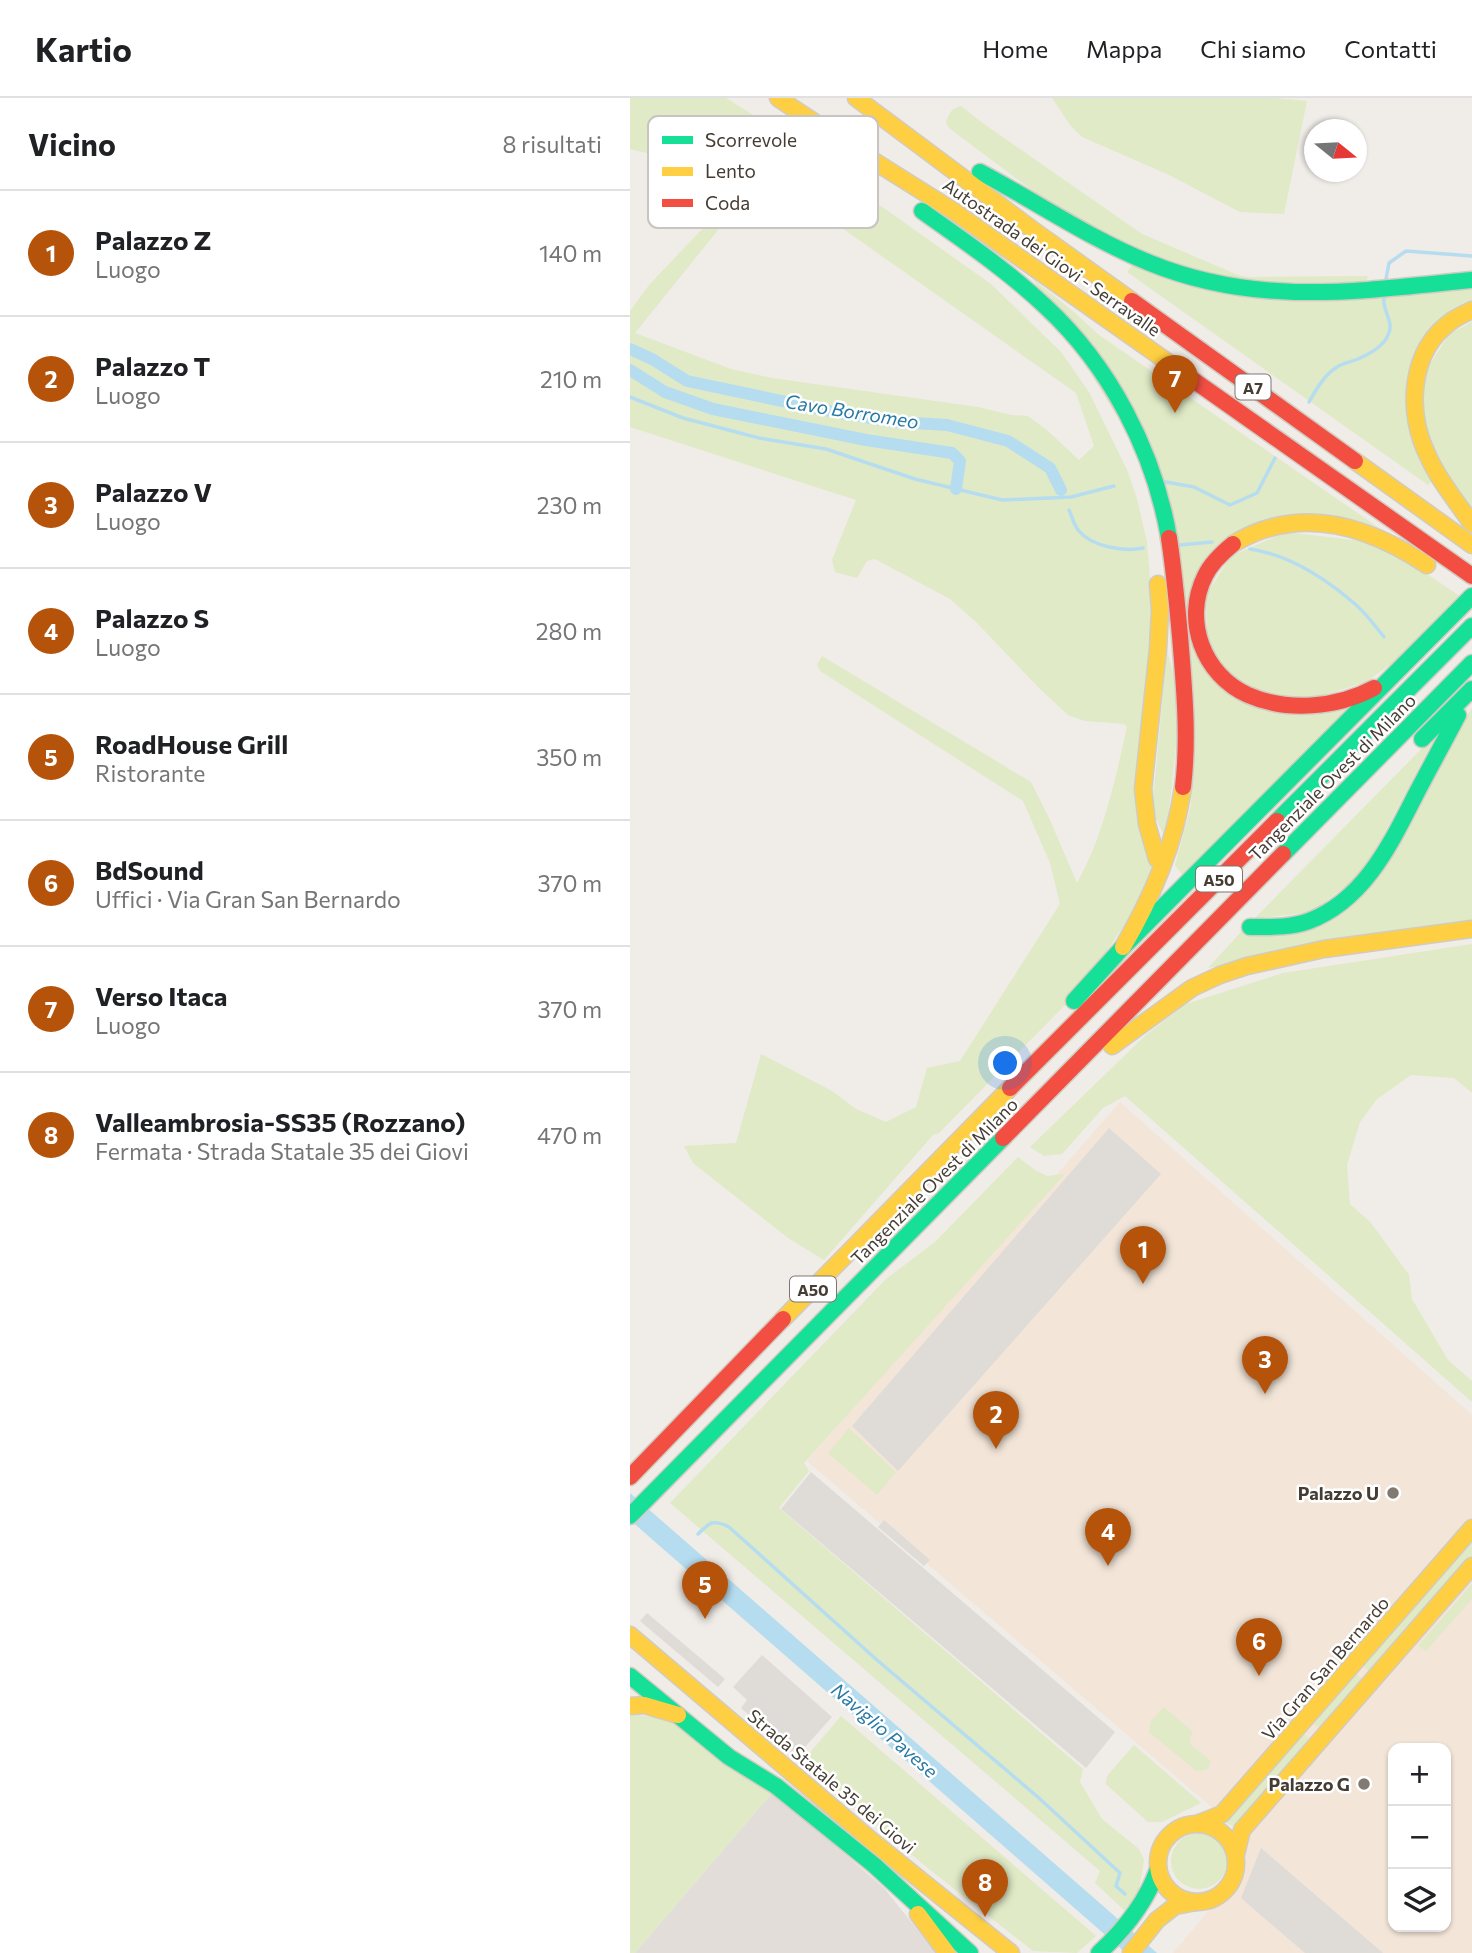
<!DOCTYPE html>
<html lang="it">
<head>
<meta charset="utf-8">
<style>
	:root { --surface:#fff; --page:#f2f2f2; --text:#202124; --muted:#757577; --line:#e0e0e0; --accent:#b45309 }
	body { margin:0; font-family:Commissioner,sans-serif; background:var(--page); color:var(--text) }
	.controls { position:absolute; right:21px; bottom:21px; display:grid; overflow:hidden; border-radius:14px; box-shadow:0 2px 5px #0004 }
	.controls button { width:63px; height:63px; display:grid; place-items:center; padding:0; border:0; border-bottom:2px solid var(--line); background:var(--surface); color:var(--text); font:35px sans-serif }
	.compass { position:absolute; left:674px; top:21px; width:63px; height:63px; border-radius:50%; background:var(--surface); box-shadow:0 2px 5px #0004; rotate:108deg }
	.you { position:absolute; left:376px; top:966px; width:24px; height:24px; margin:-18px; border:5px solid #fff; border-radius:50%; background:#1a73e8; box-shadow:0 0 0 10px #1a73e833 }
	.badge { display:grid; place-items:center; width:46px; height:46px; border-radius:50%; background:var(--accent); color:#fff; font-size:23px; font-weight:700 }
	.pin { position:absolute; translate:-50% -58px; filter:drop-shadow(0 2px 4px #0008) }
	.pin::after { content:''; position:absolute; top:37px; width:24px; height:21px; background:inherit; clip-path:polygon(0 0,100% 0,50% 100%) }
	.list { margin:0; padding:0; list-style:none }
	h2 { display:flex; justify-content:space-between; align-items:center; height:91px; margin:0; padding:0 28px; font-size:30px }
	h2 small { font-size:23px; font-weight:400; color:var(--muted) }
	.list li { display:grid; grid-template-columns:46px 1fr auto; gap:21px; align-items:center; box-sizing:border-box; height:126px; padding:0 28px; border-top:2px solid var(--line) }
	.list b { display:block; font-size:26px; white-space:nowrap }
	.list p { margin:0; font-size:23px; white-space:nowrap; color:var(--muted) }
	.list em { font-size:23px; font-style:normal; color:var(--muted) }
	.icon { flex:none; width:38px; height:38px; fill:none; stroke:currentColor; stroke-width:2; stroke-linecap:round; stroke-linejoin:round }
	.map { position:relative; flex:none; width:842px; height:1855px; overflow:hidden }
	header { display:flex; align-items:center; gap:42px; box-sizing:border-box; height:98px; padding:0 35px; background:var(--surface); border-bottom:2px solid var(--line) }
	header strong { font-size:33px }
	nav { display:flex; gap:38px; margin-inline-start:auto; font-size:24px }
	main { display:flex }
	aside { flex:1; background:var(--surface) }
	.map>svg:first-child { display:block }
	.commercial { fill:#f3e6d9; fill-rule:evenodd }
	.industrial { fill:#e2ddd9 }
	.green { fill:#e0eac6; fill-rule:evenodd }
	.parking { fill:#dfdbd7 }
	.water { fill:#b6ddef }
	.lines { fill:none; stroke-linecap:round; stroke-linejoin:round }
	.stream { stroke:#b6ddef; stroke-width:3.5 }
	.canal { stroke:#b6ddef; stroke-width:12 }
	.fast-casing { stroke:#d2cbc1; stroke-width:19 }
	.slow-casing { stroke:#d2cbc1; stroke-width:19 }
	.jam-casing { stroke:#d2cbc1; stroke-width:19 }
	.fast { stroke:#16e098; stroke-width:16 }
	.slow { stroke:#ffcf43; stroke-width:16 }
	.jam { stroke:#f24e42; stroke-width:16 }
	.poi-dot { fill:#817a72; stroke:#fff; stroke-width:2.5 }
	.labels { text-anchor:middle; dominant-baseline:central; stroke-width:5; stroke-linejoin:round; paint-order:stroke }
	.shield { fill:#fff; stroke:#7d7670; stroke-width:2 }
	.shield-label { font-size:16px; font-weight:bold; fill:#453c33 }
	.street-label { font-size:18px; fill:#453c33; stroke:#fff }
	.poi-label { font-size:18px; font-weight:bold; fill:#453c33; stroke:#fff; text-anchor:end }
	.water-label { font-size:19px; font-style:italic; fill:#277aa4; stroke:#fff }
	.key { fill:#fff; stroke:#c7c4c2; stroke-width:2 }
	.key-label { font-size:19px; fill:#453c33 }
</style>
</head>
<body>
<header>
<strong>Kartio</strong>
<nav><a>Home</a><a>Mappa</a><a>Chi siamo</a><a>Contatti</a></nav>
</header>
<main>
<aside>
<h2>Vicino<small>8 risultati</small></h2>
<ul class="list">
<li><span class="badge">1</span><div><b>Palazzo Z</b><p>Luogo</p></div><em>140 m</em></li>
<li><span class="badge">2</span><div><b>Palazzo T</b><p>Luogo</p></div><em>210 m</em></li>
<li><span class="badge">3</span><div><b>Palazzo V</b><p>Luogo</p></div><em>230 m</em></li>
<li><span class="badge">4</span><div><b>Palazzo S</b><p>Luogo</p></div><em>280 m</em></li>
<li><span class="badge">5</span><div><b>RoadHouse Grill</b><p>Ristorante</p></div><em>350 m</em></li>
<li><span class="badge">6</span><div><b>BdSound</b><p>Uffici · Via Gran San Bernardo</p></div><em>370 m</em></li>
<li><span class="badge">7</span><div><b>Verso Itaca</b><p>Luogo</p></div><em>370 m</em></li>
<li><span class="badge">8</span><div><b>Valleambrosia-SS35 (Rozzano)</b><p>Fermata · Strada Statale 35 dei Giovi</p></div><em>470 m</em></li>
</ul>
</aside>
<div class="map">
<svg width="842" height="1855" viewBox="0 0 842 1855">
	<rect width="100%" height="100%" fill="#f0ece8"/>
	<path class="commercial" d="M 490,1004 L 842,1317 L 842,1855 L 543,1855 L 606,1780 L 620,1742 L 177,1363 ZM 763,1650 L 816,1650 L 816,1829 L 763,1829 Z"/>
	<path class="industrial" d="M 143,1694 L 254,1790 L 306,1855 L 5,1855 Z"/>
	<g class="green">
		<path d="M 0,0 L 96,0 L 117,13 L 361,186 L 431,254 L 459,294 L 498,374 L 507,401 L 517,444 L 523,517 L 524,769 L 514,800 L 445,897 L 309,1035 L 303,1037 L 194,1162 L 158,1140 L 63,1065 L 54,1048 L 106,1045 L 131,956 L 202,993 L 226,1011 L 256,1024 L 286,1009 L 297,970 L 330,963 L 430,806 L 420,765 L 393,703 L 190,573 L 187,567 L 192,558 L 401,684 L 420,722 L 447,785 C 474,737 485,682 497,629 L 494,626 L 455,623 L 438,617 L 409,590 L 346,524 L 320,501 L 245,461 L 237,463 L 227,480 L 205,474 L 202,462 L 226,402 L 0,329 L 0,213 L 19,187 L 75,128 L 86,107 L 86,97 L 49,63 L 0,51 ZM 134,75 L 446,295 L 464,348 L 449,362 L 418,333 L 398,318 L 381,317 L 348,309 L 142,280 L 101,271 L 5,235 Z"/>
		<path d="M 422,0 L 645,0 L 677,3 L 654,116 L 610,114 L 537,76 L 452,39 L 440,27 Z"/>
		<path d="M 331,8 L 354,26 L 512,136 L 608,177 L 618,179 L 738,178 L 736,185 L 615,183 L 516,158 L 407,96 L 319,30 L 316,25 C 319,16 320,11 331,8 Z"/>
		<path d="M 503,166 L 541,181 L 842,190 L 842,205 L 793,238 L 801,384 L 798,387 L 497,174 Z"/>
		<path d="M 403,181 L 444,214 L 469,237 L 752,432 L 660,418 L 563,486 L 598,597 L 718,609 L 556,782 L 545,767 L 561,707 L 538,402 Z"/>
		<path d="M 842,224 L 842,413 L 799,346 L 794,276 L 819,236 Z"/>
		<path d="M 656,434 L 740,444 L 794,474 L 831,499 L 792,544 L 736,584 L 691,598 L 655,600 L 605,584 L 577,545 L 576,497 L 601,458 Z"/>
		<path d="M 537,553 L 551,601 L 536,742 L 522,712 Z"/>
		<path d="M 842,610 L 842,825 L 578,870 L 612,833 L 712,814 Z"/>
		<path d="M 807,635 L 734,774 L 682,814 L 624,821 Z"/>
		<path d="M 842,846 L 842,995 L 824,980 L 781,977 L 747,1001 L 730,1024 L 717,1067 L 720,1106 L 741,1125 L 779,1177 L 782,1201 L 818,1262 L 842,1283 L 842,1304 L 495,998 L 473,1010 L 432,1056 L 414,1058 L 400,1049 L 517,936 L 556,906 L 653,875 Z"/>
		<path d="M 388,1059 L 405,1072 L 417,1078 L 435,1076 L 174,1365 L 179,1373 L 149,1410 L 453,1671 L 450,1684 L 472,1721 L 509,1751 L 514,1762 L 509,1792 L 495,1813 L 465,1785 L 470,1773 L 40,1405 L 256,1181 L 305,1144 Z"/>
		<path d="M 219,1330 L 266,1374 L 247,1397 L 198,1355 Z"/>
		<path d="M 842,1440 L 842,1458 L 740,1574 L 732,1567 Z"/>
		<path d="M 842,1486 L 842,1501 L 796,1553 L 788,1548 Z"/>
		<path d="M 725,1575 L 734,1582 L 690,1630 L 684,1626 Z"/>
		<path d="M 534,1609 L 563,1634 L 560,1641 L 560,1646 L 581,1663 L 577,1672 L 566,1673 L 519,1634 L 521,1623 Z"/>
		<path d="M 0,1616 L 37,1621 L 143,1694 L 5,1855 L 0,1855 Z"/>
		<path d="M 211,1618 L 466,1838 L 447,1855 L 403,1853 L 294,1767 L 172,1664 Z"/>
		<path d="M 674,1636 L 678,1640 L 677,1648 L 610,1724 L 602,1728 L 596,1725 L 598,1719 Z"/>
		<path d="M 504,1647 L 571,1705 L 532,1724 L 518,1724 L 476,1686 L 477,1678 Z"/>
		<circle cx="569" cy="1763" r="28"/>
	</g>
	<g class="parking">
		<path d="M 479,1030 L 531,1076 L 268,1373 L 222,1328 Z"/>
		<path d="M 181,1374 L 485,1634 L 456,1670 L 151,1411 Z"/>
		<path d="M 254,1422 L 300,1462 L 294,1468 L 248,1429 Z"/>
		<path d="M 17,1515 L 95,1581 L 88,1589 L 10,1523 Z"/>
		<path d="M 132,1557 L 202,1619 L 166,1659 L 111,1610 L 117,1602 L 103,1589 Z"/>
		<path d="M 631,1750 L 753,1855 L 675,1855 L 611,1800 Z"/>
	</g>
	<path class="water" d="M 0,1395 L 527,1855 L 496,1855 L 0,1422 Z"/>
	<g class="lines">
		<g class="stream">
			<path d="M 756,181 L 759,165 L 776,153 L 842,158"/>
			<path d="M 0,299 L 53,320 L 129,340 L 196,351 L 285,381 L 372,402 L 441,399 L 484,388"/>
			<path d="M 679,304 C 686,292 694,277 707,269 C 713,265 721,264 728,261 C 738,257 754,248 758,237 C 765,224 752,213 754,200"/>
			<path d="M 536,384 L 564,389 L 600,407 L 627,395 L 645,360"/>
			<path d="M 439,412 C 442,418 444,428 449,433 C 462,449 495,454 513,450"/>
			<path d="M 549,447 L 582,444"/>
			<path d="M 620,451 C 660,457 695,480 725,506 C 736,515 745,528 754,539"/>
			<path d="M 68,1436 C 80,1424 83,1421 99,1429 L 247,1562 L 409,1700 L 490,1775 L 486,1788 L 495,1796"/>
		</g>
		<g class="canal">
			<path d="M 0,251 L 22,261 L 57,283 L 204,314 L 266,324 L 317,327 L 378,343 L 420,370 L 431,392"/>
			<path d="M 0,272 L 35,294 L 83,311 L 236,342 L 322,355 L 330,363 L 326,391"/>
		</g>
		<defs>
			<g id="fast">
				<path d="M 350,74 C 407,104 460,141 520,165 C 628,209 730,193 842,182"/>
				<path d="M 292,113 C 334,143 377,172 415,208 C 480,268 524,353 539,440"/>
				<path d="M 792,641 L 842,591"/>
				<path d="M 647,723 L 842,528"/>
				<path d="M 653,756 L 842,565"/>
				<path d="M 620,829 C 639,829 660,830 679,823 C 734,802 760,747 785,698 C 799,671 814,644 828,617"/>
				<path d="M 444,903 L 493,849 L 842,498"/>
				<path d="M 0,1418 L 373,1040"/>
				<path d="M 0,1578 L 99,1659 L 146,1688 L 244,1767 L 340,1855"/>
				<path d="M 469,1855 C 495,1831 516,1805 528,1771"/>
			</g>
			<g id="slow">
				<path d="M 148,0 L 220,48 L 325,114 L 549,272"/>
				<path d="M 226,0 L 403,132 L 502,203"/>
				<path d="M 842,212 C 836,215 829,218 823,222 C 779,252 776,314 798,358 C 809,383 827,404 842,426"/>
				<path d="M 725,363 L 842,447"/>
				<path d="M 603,446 C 669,406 737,427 797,467"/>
				<path d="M 527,761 L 517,726 L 513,691 L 528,551 L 530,512 L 528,486"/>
				<path d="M 493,849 C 522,799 545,747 553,689"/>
				<path d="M 482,948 L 562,890 L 590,877 L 617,868 L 694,851 L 842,831"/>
				<path d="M 153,1221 L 380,990"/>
				<path d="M 0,1537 L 242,1743 L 381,1855"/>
				<path d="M 0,1608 L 14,1607 L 48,1617"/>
				<path d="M 569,1725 L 592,1716 L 842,1430"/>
				<circle cx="567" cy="1765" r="39"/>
				<path d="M 606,1756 L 612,1732 L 842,1468"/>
				<path d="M 288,1816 L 317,1855"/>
				<path d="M 501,1855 L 527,1822 L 545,1808 L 566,1804"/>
			</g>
			<g id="jam">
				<path d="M 502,203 L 725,363"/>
				<path d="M 549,272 L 842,478"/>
				<path d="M 539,440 C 544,473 547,505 550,538 C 554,588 559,639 553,689"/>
				<path d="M 603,446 C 592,455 581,465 575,478 C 553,522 573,577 618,597 C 657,614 707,610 744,590"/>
				<path d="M 380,990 L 647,723"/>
				<path d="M 373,1040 L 653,756"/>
				<path d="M 0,1379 L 153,1221"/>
			</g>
		</defs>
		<use href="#fast" class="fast-casing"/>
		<use href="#slow" class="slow-casing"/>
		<use href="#jam" class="jam-casing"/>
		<use href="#fast" class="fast"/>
		<use href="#slow" class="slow"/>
		<use href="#jam" class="jam"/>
	</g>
	<g class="poi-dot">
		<circle cx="763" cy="1395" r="7"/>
		<circle cx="734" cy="1686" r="7"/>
	</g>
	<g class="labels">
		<g class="shield">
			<rect x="605.5" y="276.5" width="35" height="25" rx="5"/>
			<rect x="566" y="768.5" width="46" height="25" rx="5"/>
			<rect x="160" y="1178.5" width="46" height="25" rx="5"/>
		</g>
		<g class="shield-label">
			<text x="623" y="289">A7</text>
			<text x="589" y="781">A50</text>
			<text x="183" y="1191">A50</text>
		</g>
		<g class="street-label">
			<text transform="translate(422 159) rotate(35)">Autostrada dei Giovi - Serravalle</text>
			<text transform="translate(702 679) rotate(-45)">Tangenziale Ovest di Milano</text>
			<text transform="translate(304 1083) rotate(-45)">Tangenziale Ovest di Milano</text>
			<text transform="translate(695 1570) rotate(-49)">Via Gran San Bernardo</text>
			<text transform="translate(202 1683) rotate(40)">Strada Statale 35 dei Giovi</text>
		</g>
		<g class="poi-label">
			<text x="749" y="1395">Palazzo U</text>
			<text x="720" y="1686">Palazzo G</text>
		</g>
		<g class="water-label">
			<text transform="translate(222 313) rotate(9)">Cavo Borromeo</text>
			<text transform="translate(255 1632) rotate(41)">Naviglio Pavese</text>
		</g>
	</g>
	<rect x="18" y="18" width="230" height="112" rx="10" class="key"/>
	<rect x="32" y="38" width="31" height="8" fill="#16e098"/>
	<rect x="32" y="69" width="31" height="9" fill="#ffcf43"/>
	<rect x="32" y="101" width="31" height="8" fill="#f24e42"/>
	<g class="key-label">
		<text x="75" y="49">Scorrevole</text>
		<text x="75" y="80">Lento</text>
		<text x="75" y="112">Coda</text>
	</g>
</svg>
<div class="controls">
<button>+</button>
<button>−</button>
<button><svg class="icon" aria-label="layers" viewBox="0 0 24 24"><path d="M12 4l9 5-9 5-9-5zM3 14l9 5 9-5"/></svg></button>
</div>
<svg class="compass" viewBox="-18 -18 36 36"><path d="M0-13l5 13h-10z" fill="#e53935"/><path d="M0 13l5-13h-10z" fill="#757577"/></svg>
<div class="you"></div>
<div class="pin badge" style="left:513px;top:1186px">1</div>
<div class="pin badge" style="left:366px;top:1351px">2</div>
<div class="pin badge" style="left:635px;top:1296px">3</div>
<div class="pin badge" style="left:478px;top:1468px">4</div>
<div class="pin badge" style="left:75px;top:1521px">5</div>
<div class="pin badge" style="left:629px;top:1578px">6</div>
<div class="pin badge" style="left:545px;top:315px">7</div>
<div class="pin badge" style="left:355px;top:1819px">8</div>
</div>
</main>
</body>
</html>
